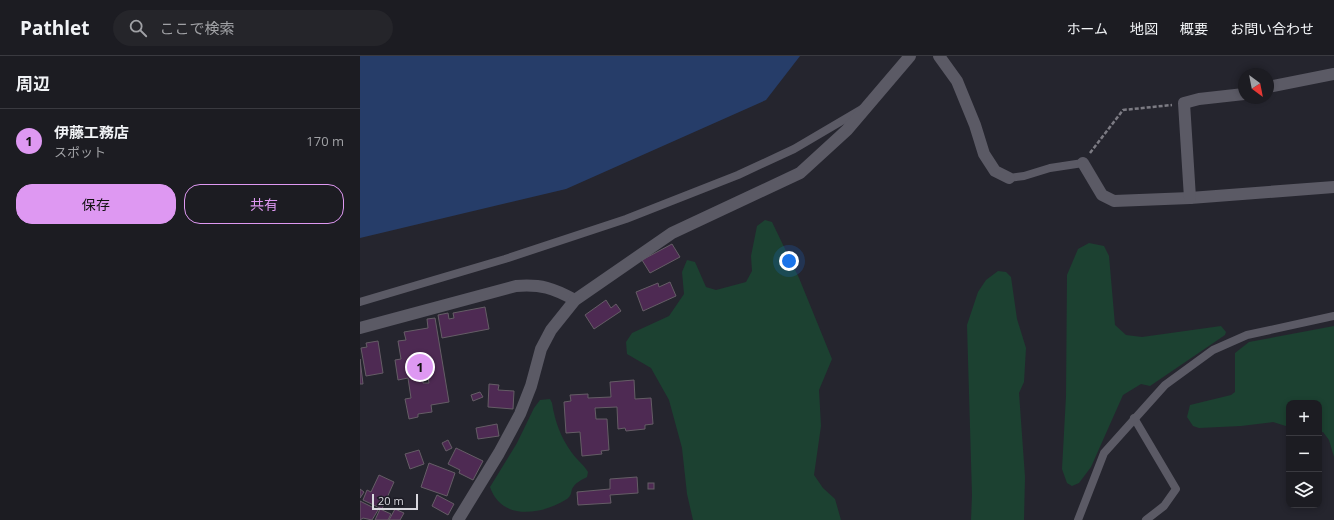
<!DOCTYPE html>
<html lang="ja">
<head>
<meta charset="utf-8">
<style>
	:root { --surface:#1c1c22; --page:#25252a; --text:#f1f3f6; --muted:#a0a1a5; --line:#3a3a40; --accent:#de98f2 }
	body { margin:0; font-family:"Open Sans","Noto Sans JP",sans-serif; background:var(--page); color:var(--text) }
	.controls { position:absolute; right:12px; bottom:12px; display:grid; overflow:hidden; border-radius:8px; box-shadow:0 2px 6px #0003 }
	.controls button { width:36px; height:36px; display:grid; place-items:center; padding:0; border:0; border-bottom:1px solid var(--line); background:var(--surface); color:var(--text); font:20px sans-serif }
	.compass { position:absolute; left:878px; top:12px; width:36px; height:36px; border-radius:50%; background:var(--surface); box-shadow:0 2px 6px #0003; rotate:148deg }
	.scale { position:absolute; left:12px; bottom:10px; width:46px; box-sizing:border-box; padding-left:4px; border:2px solid #d9d8df; border-top:0; font-size:11px; line-height:14px; white-space:nowrap; color:#d9d8df; -webkit-text-stroke:3px #1c1b24; paint-order:stroke }
	.you { position:absolute; left:429px; top:205px; width:14px; height:14px; margin:-10px; border:3px solid #fff; border-radius:50%; background:#1a73e8; box-shadow:0 0 0 6px #1a73e833 }
	.badge { display:grid; place-items:center; width:26px; height:26px; border-radius:50%; background:var(--accent); color:#111; font-size:13px; font-weight:700 }
	.pin { position:absolute; translate:-50% -50%; border:2px solid #fff; box-shadow:0 1px 4px #0006 }
	.list { margin:0; padding:0; list-style:none }
	h2 { display:flex; justify-content:space-between; align-items:center; height:52px; margin:0; padding:0 16px; font-size:17px }
	h2 small { font-size:13px; font-weight:400; color:var(--muted) }
	.list li { display:grid; grid-template-columns:26px 1fr auto; gap:12px; align-items:center; box-sizing:border-box; height:64px; padding:0 16px; border-top:1px solid var(--line) }
	.list b { display:block; font-size:15px; white-space:nowrap }
	.list p { margin:0; font-size:13px; white-space:nowrap; color:var(--muted) }
	.list em { font-size:13px; font-style:normal; color:var(--muted) }
	.actions { display:flex; gap:8px; padding:12px 16px }
	.actions a { flex:1; padding:9px 0; border:1px solid var(--accent); border-radius:16px; text-align:center; font-size:14px; color:var(--accent) }
	.actions .main { background:var(--accent); color:#111 }
	.icon { flex:none; width:22px; height:22px; fill:none; stroke:currentColor; stroke-width:2; stroke-linecap:round; stroke-linejoin:round }
	.map { position:relative; flex:none; width:974px; height:464px; overflow:hidden }
	header { display:flex; align-items:center; gap:24px; box-sizing:border-box; height:56px; padding:0 20px; background:var(--surface); border-bottom:1px solid var(--line) }
	header strong { font-size:19px }
	nav { display:flex; gap:22px; margin-inline-start:auto; font-size:14px }
	.search { width:280px; height:36px; background:var(--page); display:flex; align-items:center; gap:10px; box-sizing:border-box; padding:0 14px; border-radius:22px; color:var(--muted); font-size:15px }
	main { display:flex }
	aside { flex:1; background:var(--surface) }
	.map>svg:first-child { display:block }
	.green { fill:#1c4131 }
	.water { fill:#263d69 }
	.building { fill:#4e2a53; stroke:#655d66; fill-rule:evenodd }
	.lines { fill:none; stroke-linecap:round; stroke-linejoin:round }
	.path { stroke:#7c7b83; stroke-width:2.5; stroke-dasharray:4 2; stroke-linecap:butt }
	.lane { stroke:#5b5a65; stroke-width:8 }
	.street { stroke:#5b5a65; stroke-width:12 }
</style>
</head>
<body>
<header>
<strong>Pathlet</strong>
<div class="search"><svg class="icon" aria-label="search" viewBox="0 0 24 24"><circle cx="10" cy="10" r="6"/><path d="M15 15l6 6"/></svg>ここで検索</div>
<nav><a>ホーム</a><a>地図</a><a>概要</a><a>お問い合わせ</a></nav>
</header>
<main>
<aside>
<h2>周辺<small></small></h2>
<ul class="list">
<li><span class="badge">1</span><div><b>伊藤工務店</b><p>スポット</p></div><em>170 m</em></li>
</ul>
<div class="actions"><a class="main">保存</a><a>共有</a></div>
</aside>
<div class="map">
<svg width="974" height="464" viewBox="0 0 974 464">
	<rect width="100%" height="100%" fill="#25252e"/>
	<g class="green">
		<path d="M 405,164 L 412,166 L 439,222 L 472,303 L 459,334 L 461,370 L 454,419 L 463,432 L 475,443 L 481,464 L 333,464 L 327,438 L 322,392 L 309,344 L 291,312 L 267,298 L 266,286 L 272,277 L 309,260 L 324,238 L 322,216 L 327,204 L 335,206 L 346,231 L 356,234 L 386,226 L 392,215 L 391,200 L 397,170 Z"/>
		<path d="M 729,187 L 744,190 L 749,200 L 755,269 L 766,279 L 782,281 L 861,270 L 866,276 L 865,279 L 790,330 L 781,328 L 763,339 L 731,411 L 719,427 L 712,430 L 707,427 L 702,413 L 706,340 L 707,219 L 718,193 Z"/>
		<path d="M 638,215 L 646,216 L 651,221 L 657,263 L 666,292 L 664,326 L 659,337 L 665,421 L 664,464 L 611,464 L 612,439 L 607,269 L 618,236 L 626,224 Z"/>
		<path d="M 974,270 L 974,401 L 969,384 L 963,376 L 959,376 L 959,347 L 929,347 L 929,371 L 913,366 L 881,370 L 839,372 L 833,370 L 827,361 L 830,349 L 871,339 L 875,336 L 875,297 L 889,286 Z"/>
		<path d="M 190,343 L 192,347 C 195,366 201,382 212,397 C 217,404 224,409 228,416 L 227,421 C 221,424 215,427 212,433 C 211,437 211,440 207,443 C 180,460 141,464 130,431 L 157,387 L 174,352 L 180,344 Z"/>
	</g>
	<path class="water" d="M 0,0 L 440,0 L 406,44 L 206,133 L 0,182 Z"/>
	<g class="building">
		<path d="M 312,188 L 320,201 L 290,217 L 282,204 Z"/>
		<path d="M 310,226 L 316,240 L 283,255 L 276,236 L 298,227 L 299,231 Z"/>
		<path d="M 246,244 L 251,252 L 256,248 L 261,255 L 234,273 L 225,259 Z"/>
		<path d="M 125,251 L 129,273 L 82,282 L 78,259 L 88,257 L 89,263 L 94,262 L 93,257 Z"/>
		<path d="M 75,262 L 89,346 L 71,349 L 72,356 L 58,358 L 58,361 L 49,363 L 45,343 L 51,342 L 48,322 L 38,324 L 35,304 L 41,303 L 38,285 L 46,284 L 44,276 L 68,272 L 67,263 ZM 67,317 L 69,327 L 63,327 L 62,318 Z"/>
		<path d="M 18,285 L 23,317 L 6,320 L 1,292 L 7,291 L 6,287 Z"/>
		<path d="M 0,303 L 3,328 L 0,328 Z"/>
		<path d="M 274,324 L 275,343 L 291,342 L 293,368 L 285,369 L 285,373 L 266,375 L 265,372 L 258,373 L 257,351 L 235,352 L 236,363 L 247,363 L 249,394 L 241,395 L 242,398 L 222,400 L 220,376 L 206,377 L 204,346 L 211,345 L 210,339 L 228,338 L 228,342 L 251,341 L 250,326 Z"/>
		<path d="M 129,328 L 139,329 L 138,334 L 154,335 L 153,353 L 128,351 Z"/>
		<path d="M 120,336 L 123,341 L 113,345 L 111,339 Z"/>
		<path d="M 137,368 L 139,380 L 118,383 L 116,372 Z"/>
		<path d="M 88,384 L 92,392 L 86,395 L 82,387 Z"/>
		<path d="M 96,392 L 123,405 L 113,424 L 99,417 L 100,414 L 88,408 Z"/>
		<path d="M 59,394 L 64,408 L 50,413 L 45,398 Z"/>
		<path d="M 69,407 L 95,417 L 87,440 L 61,431 Z"/>
		<path d="M 19,419 L 34,426 L 22,453 L 3,444 L 7,434 L 11,436 Z"/>
		<path d="M 277,421 L 278,437 L 250,439 L 251,447 L 218,449 L 217,436 L 250,433 L 250,423 Z"/>
		<rect x="288" y="427" width="6" height="6"/>
		<path d="M 0,433 L 4,436 L 0,442 Z"/>
		<path d="M 77,439 L 94,448 L 88,459 L 72,450 Z"/>
		<path d="M 0,445 L 18,454 L 12,464 L 3,462 L 0,464 Z"/>
		<path d="M 20,453 L 31,458 L 28,464 L 15,464 Z"/>
		<path d="M 35,453 L 44,457 L 40,464 L 29,464 Z"/>
	</g>
	<g class="lines">
		<path class="path" d="M 730,97 L 763,54 L 812,49"/>
		<g class="lane">
			<path d="M 649,122 L 664,120 L 690,112 L 723,107"/>
			<path d="M 0,246 L 145,203 L 266,163 L 378,119 L 434,93 L 502,53"/>
			<path d="M 774,362 L 816,433 L 804,450 L 786,464"/>
			<path d="M 718,464 L 744,397 L 805,329 L 853,294 L 887,279 L 974,260"/>
		</g>
		<g class="street">
			<path d="M 579,0 L 597,25 L 615,69 L 624,98 L 635,115 L 649,122"/>
			<path d="M 908,31 L 974,18"/>
			<path d="M 723,107 L 742,139 L 754,145 L 830,142 L 974,131"/>
			<path d="M 830,142 L 824,47 L 839,43 L 884,38"/>
			<path d="M 0,272 L 156,230 C 181,228 193,232 215,244"/>
			<path d="M 98,464 L 139,397 L 160,358 L 171,330 L 181,293 L 191,274 L 215,244 L 312,177 L 440,117 L 487,74 L 550,0"/>
		</g>
	</g>
</svg>
<div class="controls">
<button>+</button>
<button>−</button>
<button><svg class="icon" aria-label="layers" viewBox="0 0 24 24"><path d="M12 4l9 5-9 5-9-5zM3 14l9 5 9-5"/></svg></button>
</div>
<svg class="compass" viewBox="-18 -18 36 36"><path d="M0-13l5 13h-10z" fill="#e53935"/><path d="M0 13l5-13h-10z" fill="#a0a1a5"/></svg>
<div class="scale">20 m</div>
<div class="you"></div>
<div class="pin badge" style="left:60px;top:311px">1</div>
</div>
</main>
</body>
</html>
